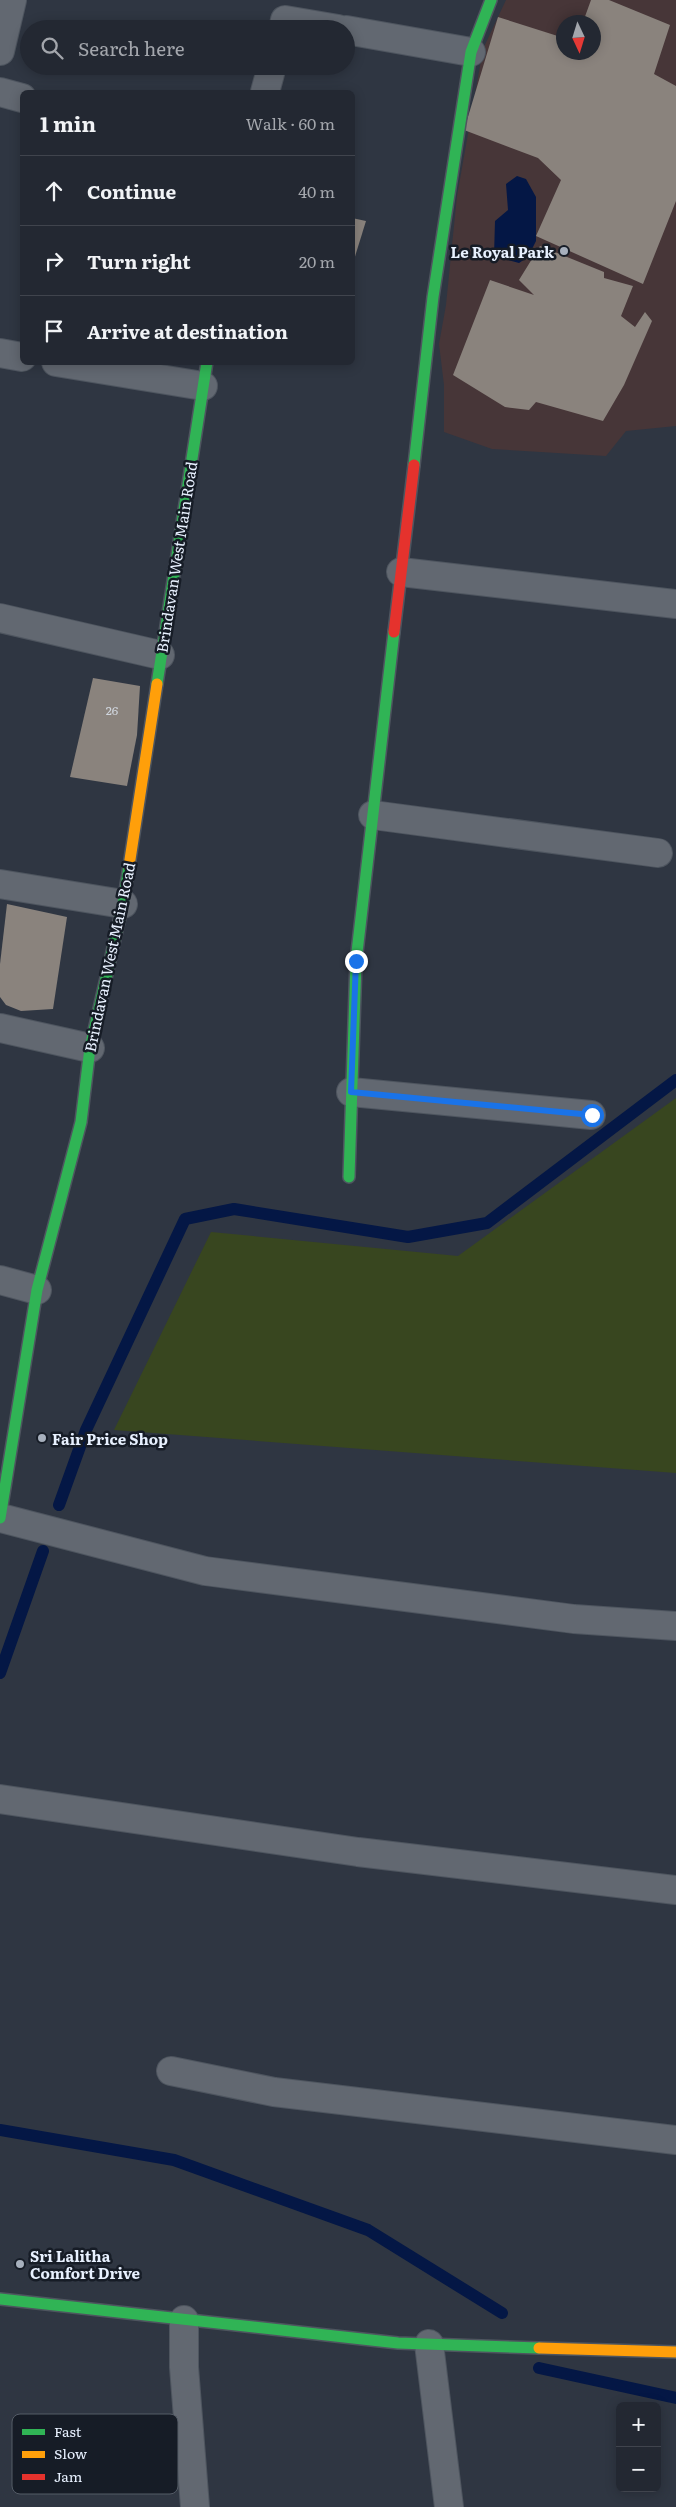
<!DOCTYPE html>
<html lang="en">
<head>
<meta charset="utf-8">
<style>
	:root { --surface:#232832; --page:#2b303a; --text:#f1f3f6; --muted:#a3a6ac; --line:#40444d }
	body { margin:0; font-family:Literata,serif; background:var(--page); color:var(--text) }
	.controls { position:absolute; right:15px; bottom:15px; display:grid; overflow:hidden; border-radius:8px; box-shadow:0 2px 12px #0003 }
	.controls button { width:45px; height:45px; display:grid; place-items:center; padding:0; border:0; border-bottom:1px solid var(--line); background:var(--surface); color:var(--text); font:25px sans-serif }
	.compass { position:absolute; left:556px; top:15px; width:45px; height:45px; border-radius:50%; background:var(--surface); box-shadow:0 2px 12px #0003; rotate:176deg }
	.stop { position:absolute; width:15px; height:15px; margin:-11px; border:4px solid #1a73e8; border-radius:50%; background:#fff }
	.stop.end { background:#1a73e8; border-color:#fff; box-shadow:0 1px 5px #0008 }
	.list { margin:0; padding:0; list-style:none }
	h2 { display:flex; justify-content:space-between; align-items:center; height:65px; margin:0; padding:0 20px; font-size:21px }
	h2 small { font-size:16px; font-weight:400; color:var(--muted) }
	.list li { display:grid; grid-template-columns:32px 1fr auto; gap:15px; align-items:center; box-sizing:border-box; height:70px; padding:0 20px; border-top:1px solid var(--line) }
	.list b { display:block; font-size:19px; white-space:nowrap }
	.list em { font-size:16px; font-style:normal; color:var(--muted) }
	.icon { flex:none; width:28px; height:28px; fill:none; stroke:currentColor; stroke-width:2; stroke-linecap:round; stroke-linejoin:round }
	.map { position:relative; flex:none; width:676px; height:2507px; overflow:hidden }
	.search { position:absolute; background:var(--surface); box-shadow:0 2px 12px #0003; left:20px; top:20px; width:335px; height:55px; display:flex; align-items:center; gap:12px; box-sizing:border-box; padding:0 18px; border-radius:28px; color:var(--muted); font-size:19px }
	.panel { position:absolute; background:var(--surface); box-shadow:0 2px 12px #0003; left:20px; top:90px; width:335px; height:275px; border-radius:8px }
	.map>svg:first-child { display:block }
	.commercial { fill:#473638; fill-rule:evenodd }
	.green { fill:#38461f }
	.water { fill:#041745 }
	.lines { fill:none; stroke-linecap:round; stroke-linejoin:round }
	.stream { stroke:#041745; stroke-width:12 }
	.building { fill:#8a837d }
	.street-casing { stroke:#4e555f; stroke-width:30 }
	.fast-casing { stroke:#4e555f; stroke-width:14 }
	.slow-casing { stroke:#4e555f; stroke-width:14 }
	.jam-casing { stroke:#4e555f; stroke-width:14 }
	.street { stroke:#626871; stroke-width:28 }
	.fast { stroke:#30b455; stroke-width:11 }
	.slow { stroke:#ff9f0a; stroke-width:11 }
	.jam { stroke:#e5322d; stroke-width:11 }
	.route { stroke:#1a73e8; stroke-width:6 }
	.poi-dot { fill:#a7b0bd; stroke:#161c26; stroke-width:2 }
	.labels { text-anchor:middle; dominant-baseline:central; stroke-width:5; stroke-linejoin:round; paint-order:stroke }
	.number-label { font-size:12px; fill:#d0d6de }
	.poi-label { font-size:15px; font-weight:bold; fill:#e8f1ff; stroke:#161c26; text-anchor:start }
	.street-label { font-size:15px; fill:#e8f1ff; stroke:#161c26 }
	.key { fill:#161c26; stroke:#555c67; stroke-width:1 }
	.key-label { font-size:14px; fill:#e8f1ff }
</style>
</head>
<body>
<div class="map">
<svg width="676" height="2507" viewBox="0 0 676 2507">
	<rect width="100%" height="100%" fill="#2f3642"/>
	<path class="commercial" d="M 506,0 L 676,0 L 676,426 L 626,431 L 606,456 L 492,449 L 444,432 L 444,385 L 439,344 L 446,305 L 457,196 L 483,49 ZM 564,22 L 594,22 L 594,52 L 564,52 Z"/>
	<path class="green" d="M 676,1098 L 676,1473 L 114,1430 L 211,1232 L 458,1256 Z"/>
	<path class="water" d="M 517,176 L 526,179 L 536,197 L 536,241 L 528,257 L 519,263 L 494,256 L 495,221 L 508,210 L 506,184 Z"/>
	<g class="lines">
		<g class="stream">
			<path d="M 59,1505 L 86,1430 L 185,1219 L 234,1209 L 408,1237 L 487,1223 L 676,1080"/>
			<path d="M 0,1673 L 43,1551"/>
			<path d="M 0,2130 L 174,2160 L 368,2230 L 502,2313"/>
			<path d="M 539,2368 L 676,2398"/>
		</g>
	</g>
	<g class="building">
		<path d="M 591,0 L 609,0 L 670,25 L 654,74 L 676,86 L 676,201 L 643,284 L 536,236 L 561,180 L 538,158 L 464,130 L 498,17 L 564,38 L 564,52 L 594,52 L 594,22 L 583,22 Z"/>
		<path d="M 352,218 L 366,221 L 353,263 L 352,263 Z"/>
		<path d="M 540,246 L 604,272 L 604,278 L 633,286 L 621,316 L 635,327 L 645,312 L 652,321 L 624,385 L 603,421 L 536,402 L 529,410 L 505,407 L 453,375 L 490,280 L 534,295 L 519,280 Z"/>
		<path d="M 93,678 L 140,686 L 137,735 L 127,786 L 70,777 Z"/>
		<path d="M 7,904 L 67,917 L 53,1009 L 21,1011 L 6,1005 L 0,997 L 0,964 Z"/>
	</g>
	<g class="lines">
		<defs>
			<g id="street">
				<path d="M 283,29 L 285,20 L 338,29"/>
				<path d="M 346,30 L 471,52"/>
				<path d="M 0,51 L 12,0"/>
				<path d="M 0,92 L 22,98"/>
				<path d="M 265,92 L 272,66"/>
				<path d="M 0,353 L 22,357"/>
				<path d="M 56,362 L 203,386"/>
				<path d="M 401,572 L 676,604"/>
				<path d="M 0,618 L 160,655"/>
				<path d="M 373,815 L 658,853"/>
				<path d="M 0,884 L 123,904"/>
				<path d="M 0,1028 L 90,1048"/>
				<path d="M 351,1092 L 591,1115"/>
				<path d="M 0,1280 L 37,1290"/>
				<path d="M 1,1518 L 205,1571 L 574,1619 L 676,1626"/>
				<path d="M 0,1799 L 358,1852 L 676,1890"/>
				<path d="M 171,2071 L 274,2092 L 676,2140"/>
				<path d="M 184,2320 L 184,2367 L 195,2507"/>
				<path d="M 429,2344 L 449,2507"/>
			</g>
			<g id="fast">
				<path d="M 414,465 L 433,297 L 471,52 L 491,0"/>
				<path d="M 157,684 L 207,362"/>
				<path d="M 349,1177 L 356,961 L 394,632"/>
				<path d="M 0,1518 L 37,1290 L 81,1122 L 90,1048 L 123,904 L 129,866"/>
				<path d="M 0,2299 L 398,2343 L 539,2348"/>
			</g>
			<g id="slow">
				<path d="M 129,866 L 157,684"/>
				<path d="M 539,2348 L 676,2352"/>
			</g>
			<path id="jam" d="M 394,632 L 414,465"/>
		</defs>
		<use href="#street" class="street-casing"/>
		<use href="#fast" class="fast-casing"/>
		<use href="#slow" class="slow-casing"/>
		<use href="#jam" class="jam-casing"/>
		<use href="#street" class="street"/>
		<use href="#fast" class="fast"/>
		<use href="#slow" class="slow"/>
		<use href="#jam" class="jam"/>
	</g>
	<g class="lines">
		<path class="route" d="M 356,961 L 351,1092 L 592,1115"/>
	</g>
	<g class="poi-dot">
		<circle cx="564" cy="251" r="5"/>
		<circle cx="42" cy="1438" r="5"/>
		<circle cx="20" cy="2264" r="5"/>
	</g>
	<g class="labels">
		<g class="number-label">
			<text x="112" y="710">26</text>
		</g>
		<g class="poi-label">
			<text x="554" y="251" text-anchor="end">Le Royal Park</text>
			<text x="52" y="1438">Fair Price Shop</text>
			<text x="30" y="2255">Sri Lalitha<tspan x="30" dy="17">Comfort Drive</tspan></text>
		</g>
		<g class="street-label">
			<text transform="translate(176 557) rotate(-81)">Brindavan West Main Road</text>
			<text transform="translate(109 957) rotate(-78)">Brindavan West Main Road</text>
		</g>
	</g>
	<rect x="12" y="2414" width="166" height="80" rx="8" class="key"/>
	<rect x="22" y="2429" width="23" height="6" fill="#30b455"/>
	<rect x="22" y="2451" width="23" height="7" fill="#ff9f0a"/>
	<rect x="22" y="2474" width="23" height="6" fill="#e5322d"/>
	<g class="key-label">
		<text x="54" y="2437">Fast</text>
		<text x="54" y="2459">Slow</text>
		<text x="54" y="2482">Jam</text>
	</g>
</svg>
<div class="controls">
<button>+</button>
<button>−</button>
</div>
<svg class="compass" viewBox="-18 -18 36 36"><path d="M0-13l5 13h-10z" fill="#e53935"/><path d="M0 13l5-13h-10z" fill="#a3a6ac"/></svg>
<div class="stop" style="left:592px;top:1115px"></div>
<div class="stop end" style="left:356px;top:961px"></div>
<div class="search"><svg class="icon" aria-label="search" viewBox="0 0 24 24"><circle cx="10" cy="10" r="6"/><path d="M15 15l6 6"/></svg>Search here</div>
<section class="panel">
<h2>1 min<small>Walk · 60 m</small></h2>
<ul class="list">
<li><svg class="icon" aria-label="ahead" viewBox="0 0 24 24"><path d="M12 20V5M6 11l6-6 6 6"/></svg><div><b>Continue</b></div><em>40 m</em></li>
<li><svg class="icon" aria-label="right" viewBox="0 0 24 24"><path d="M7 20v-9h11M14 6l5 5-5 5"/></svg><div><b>Turn right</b></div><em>20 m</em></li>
<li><svg class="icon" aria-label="arrive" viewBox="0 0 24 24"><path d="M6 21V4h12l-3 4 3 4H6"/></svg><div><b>Arrive at destination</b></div></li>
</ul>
</section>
</div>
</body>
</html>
